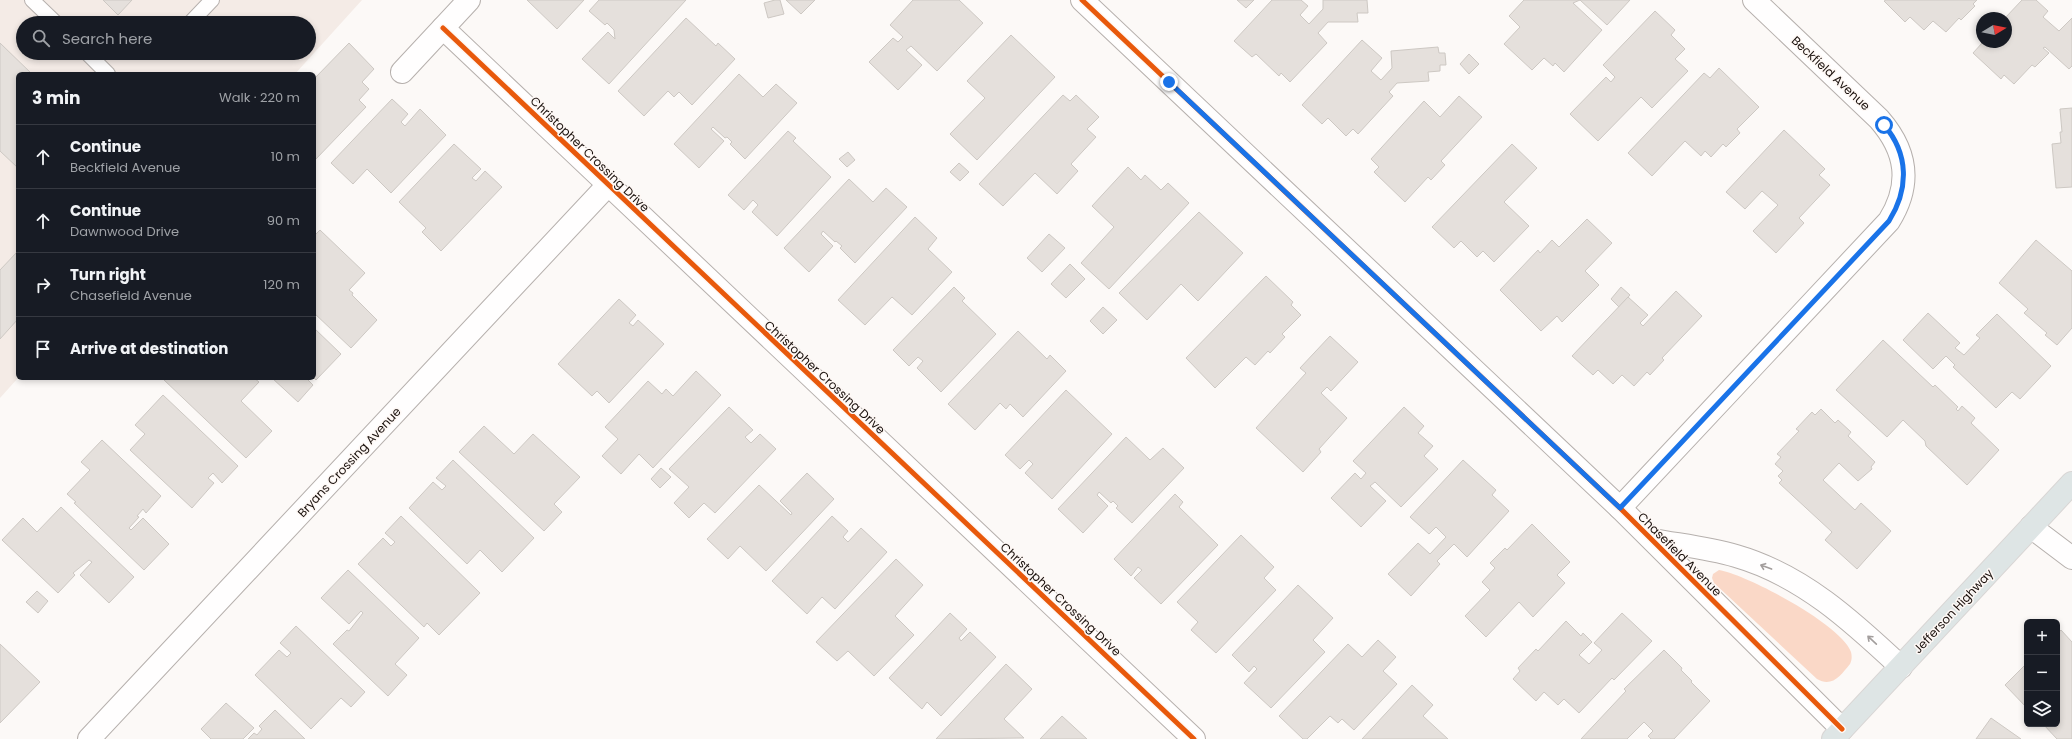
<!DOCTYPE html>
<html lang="en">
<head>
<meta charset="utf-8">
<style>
	:root { --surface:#171b24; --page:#20242c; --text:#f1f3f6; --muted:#9ea1a6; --line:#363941 }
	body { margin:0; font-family:Poppins,sans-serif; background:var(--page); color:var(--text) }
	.controls { position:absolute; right:12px; bottom:12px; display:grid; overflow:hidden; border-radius:6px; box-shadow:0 2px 6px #0003 }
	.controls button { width:36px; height:36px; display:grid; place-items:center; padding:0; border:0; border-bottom:1px solid var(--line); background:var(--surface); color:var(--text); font:20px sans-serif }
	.compass { position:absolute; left:1976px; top:12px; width:36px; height:36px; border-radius:50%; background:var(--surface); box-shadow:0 2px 6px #0003; rotate:80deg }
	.stop { position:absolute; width:12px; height:12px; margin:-9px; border:3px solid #1a73e8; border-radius:50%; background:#fff }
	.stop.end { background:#1a73e8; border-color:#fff; box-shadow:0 1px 4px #0008 }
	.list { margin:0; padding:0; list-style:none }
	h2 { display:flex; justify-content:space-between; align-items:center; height:52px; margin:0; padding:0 16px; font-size:17px }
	h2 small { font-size:13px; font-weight:400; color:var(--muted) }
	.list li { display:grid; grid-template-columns:26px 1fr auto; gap:12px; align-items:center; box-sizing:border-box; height:64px; padding:0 16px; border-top:1px solid var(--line) }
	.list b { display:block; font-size:15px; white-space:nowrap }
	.list p { margin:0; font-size:13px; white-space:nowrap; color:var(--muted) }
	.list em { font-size:13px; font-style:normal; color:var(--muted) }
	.icon { flex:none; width:22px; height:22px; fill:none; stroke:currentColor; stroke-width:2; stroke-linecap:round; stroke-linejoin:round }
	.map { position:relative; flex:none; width:2072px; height:739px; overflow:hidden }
	.search { position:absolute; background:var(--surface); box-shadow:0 2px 6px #0003; left:16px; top:16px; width:300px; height:44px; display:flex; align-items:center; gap:10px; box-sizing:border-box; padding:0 14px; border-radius:22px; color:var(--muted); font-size:15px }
	.panel { position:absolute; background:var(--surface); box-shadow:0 2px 6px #0003; left:16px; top:72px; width:300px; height:308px; border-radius:6px }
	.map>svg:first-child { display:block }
	.built { fill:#f4ebe6; fill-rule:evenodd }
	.green { fill:#fad8c7 }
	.building { fill:#e5e0dc; stroke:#cdc8c3 }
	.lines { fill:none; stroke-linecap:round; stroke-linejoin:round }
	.lane-casing { stroke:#b6b0ad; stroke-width:16 }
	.street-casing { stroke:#b6b0ad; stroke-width:24 }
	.primary-casing { stroke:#d9d6d5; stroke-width:24 }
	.lane { stroke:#fffefe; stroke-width:14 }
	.street { stroke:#fffefe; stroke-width:22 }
	.primary { stroke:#dee5e5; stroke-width:22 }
	.cycleway-casing { stroke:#fef8f5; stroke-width:8 }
	.cycleway { stroke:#e8590c; stroke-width:5 }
	.oneway { stroke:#a39e9d }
	.route { stroke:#1a73e8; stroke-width:5 }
	.labels { text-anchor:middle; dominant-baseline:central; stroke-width:3; stroke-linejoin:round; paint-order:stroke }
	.street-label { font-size:12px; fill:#180f0b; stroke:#fef8f5 }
</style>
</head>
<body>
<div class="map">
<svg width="2072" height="739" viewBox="0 0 2072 739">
	<rect width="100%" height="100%" fill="#fcf9f7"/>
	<path class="built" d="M 0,0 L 362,0 L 295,74 L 18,74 L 18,378 L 0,398 ZM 23,23 L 309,23 L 309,53 L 23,53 Z"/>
	<path class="green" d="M 1719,570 C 1748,575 1842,625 1851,652 C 1852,656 1852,660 1850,664 C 1841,675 1832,688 1817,679 L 1714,583 L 1712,578 L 1713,574 Z"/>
	<g class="building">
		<path d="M 103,0 L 132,0 L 118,15 Z"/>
		<path d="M 527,0 L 584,0 L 557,29 Z"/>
		<path d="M 599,0 L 686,0 L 609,84 L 582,59 L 608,32 L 615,39 L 614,30 L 607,23 L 605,25 L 589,11 Z"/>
		<path d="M 775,0 L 780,0 L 784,14 L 768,18 L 764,3 Z"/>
		<path d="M 786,0 L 815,0 L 801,14 Z"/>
		<path d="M 913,0 L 959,0 L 983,23 L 937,71 L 911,46 L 906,50 L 922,65 L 898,90 L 869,62 L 893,38 L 898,42 L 903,37 L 890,25 Z"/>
		<path d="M 1237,0 L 1254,0 L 1246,8 Z"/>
		<path d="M 1272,0 L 1301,0 L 1308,6 L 1300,15 L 1309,24 L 1323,9 L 1323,0 L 1367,0 L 1368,13 L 1357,13 L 1358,22 L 1328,22 L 1318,33 L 1327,43 L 1290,82 L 1281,73 L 1279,76 L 1256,54 L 1252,57 L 1234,41 Z"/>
		<path d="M 1524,0 L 1630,0 L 1607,25 L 1580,0 L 1573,3 L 1602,30 L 1564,72 L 1555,63 L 1553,66 L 1544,58 L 1532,70 L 1504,44 L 1520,27 L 1509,16 Z"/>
		<path d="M 1886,0 L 1977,0 L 1973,4 L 1975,6 L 1961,20 L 1959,18 L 1946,32 L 1933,21 L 1924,30 L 1910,17 L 1905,22 L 1884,1 Z"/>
		<path d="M 2022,0 L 2036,0 L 2048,11 L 2043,17 L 2059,31 L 2072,18 L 2072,66 L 2069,69 L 2045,47 L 2043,48 L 2049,53 L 2035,67 L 2032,65 L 2014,84 L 2004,75 L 2001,79 L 1973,53 L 1983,42 L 2006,42 L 2005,18 Z"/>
		<path d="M 1655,11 L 1675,30 L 1671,35 L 1685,49 L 1675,59 L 1688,71 L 1652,108 L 1641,97 L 1598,141 L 1570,114 L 1606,77 L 1611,82 L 1615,77 L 1603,65 Z"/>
		<path d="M 686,18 L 716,46 L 718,43 L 735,59 L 692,105 L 679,92 L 674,97 L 668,91 L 644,116 L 618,91 Z"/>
		<path d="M 1011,35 L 1055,77 L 977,160 L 950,134 L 985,98 L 967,81 Z"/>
		<path d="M 1362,40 L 1382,58 L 1371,71 L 1381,80 L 1392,68 L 1391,51 L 1438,47 L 1439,53 L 1445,53 L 1446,65 L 1440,65 L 1440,71 L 1428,72 L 1429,81 L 1397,83 L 1389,92 L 1393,96 L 1358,134 L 1353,129 L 1346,136 L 1328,118 L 1322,124 L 1302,105 Z"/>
		<path d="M 0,43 L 32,74 L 18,74 L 18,168 L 0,151 Z"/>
		<path d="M 349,43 L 374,69 L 362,82 L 369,89 L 359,100 L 366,107 L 315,160 L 314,79 Z"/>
		<path d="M 1469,54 L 1479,64 L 1469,74 L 1460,64 Z"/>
		<path d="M 1719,68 L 1759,107 L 1737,129 L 1740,133 L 1726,147 L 1723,144 L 1711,157 L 1705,151 L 1701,156 L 1685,141 L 1652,176 L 1628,153 L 1704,73 L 1710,78 Z"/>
		<path d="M 739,74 L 763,97 L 776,84 L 797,103 L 745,159 L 730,144 L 732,142 L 727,137 L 725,138 L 713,127 L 711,129 L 724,141 L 699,168 L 674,144 Z"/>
		<path d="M 1063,95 L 1070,101 L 1076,95 L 1099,117 L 1087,129 L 1096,137 L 1071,164 L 1078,171 L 1057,194 L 1035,173 L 1003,206 L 979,184 Z"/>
		<path d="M 1459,96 L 1482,117 L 1441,161 L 1445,165 L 1431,180 L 1428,177 L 1405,202 L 1374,172 L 1379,167 L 1371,159 L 1424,101 L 1440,117 Z"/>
		<path d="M 392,99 L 408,114 L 401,122 L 405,126 L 420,109 L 446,135 L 391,193 L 367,169 L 353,184 L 331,163 Z"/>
		<path d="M 2072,108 L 2072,187 L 2056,188 L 2052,144 L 2061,143 L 2060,132 L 2062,132 L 2060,109 Z"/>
		<path d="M 1784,130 L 1825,169 L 1819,175 L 1830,185 L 1799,218 L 1804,223 L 1776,253 L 1753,231 L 1778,205 L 1762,191 L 1745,209 L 1726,192 Z"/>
		<path d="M 788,131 L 796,138 L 793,141 L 831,177 L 777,236 L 752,212 L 758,205 L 753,200 L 744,210 L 728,195 Z"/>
		<path d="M 454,144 L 481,169 L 472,178 L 476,181 L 485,171 L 502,187 L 441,251 L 422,232 L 426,228 L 399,202 Z"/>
		<path d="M 1512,144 L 1537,168 L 1504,202 L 1529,226 L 1494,262 L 1483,251 L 1477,257 L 1461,241 L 1454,248 L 1432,227 Z"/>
		<path d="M 848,152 L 855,160 L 847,167 L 839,159 Z"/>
		<path d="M 959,163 L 969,172 L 960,181 L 950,172 Z"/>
		<path d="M 1128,167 L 1141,180 L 1145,175 L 1161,190 L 1168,183 L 1189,203 L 1109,289 L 1081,263 L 1114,227 L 1092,206 Z"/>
		<path d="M 849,179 L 873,202 L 886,188 L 907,207 L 855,263 L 840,248 L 842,246 L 836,241 L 835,242 L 823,231 L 821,234 L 833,246 L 809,272 L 784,248 Z"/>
		<path d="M 1199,212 L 1243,253 L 1198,301 L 1181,284 L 1147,320 L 1119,293 Z"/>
		<path d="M 915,217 L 937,238 L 928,249 L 952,272 L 912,315 L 892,297 L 865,325 L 838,300 Z"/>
		<path d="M 1587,219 L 1612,243 L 1585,271 L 1599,285 L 1562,322 L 1557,316 L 1541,331 L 1500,290 L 1538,250 L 1540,253 L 1552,240 L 1559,247 Z"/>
		<path d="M 320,230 L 365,273 L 349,290 L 353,293 L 352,295 L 377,320 L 351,348 L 314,313 L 314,236 Z"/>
		<path d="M 1049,234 L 1065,248 L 1042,272 L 1027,258 Z"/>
		<path d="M 2036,240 L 2072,271 L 2072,328 L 2057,345 L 2045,335 L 2047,333 L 2024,313 L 2028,309 L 1999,283 Z"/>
		<path d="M 18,251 L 18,319 L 0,339 L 0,270 Z"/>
		<path d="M 1070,264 L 1085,279 L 1066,298 L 1051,284 Z"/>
		<path d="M 1266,276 L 1293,302 L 1291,305 L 1301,315 L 1282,334 L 1285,337 L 1270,353 L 1268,351 L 1255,365 L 1246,357 L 1215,388 L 1186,358 Z"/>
		<path d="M 954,287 L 965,298 L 962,301 L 996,334 L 941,392 L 917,368 L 923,361 L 918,357 L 909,366 L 893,350 Z"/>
		<path d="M 1621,287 L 1630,295 L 1619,307 L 1611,299 Z"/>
		<path d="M 1676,291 L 1702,316 L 1662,358 L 1664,360 L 1650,375 L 1647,372 L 1634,386 L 1622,375 L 1613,384 L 1598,370 L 1593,375 L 1572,356 L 1628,297 L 1648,315 L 1640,323 L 1643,326 Z"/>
		<path d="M 619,299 L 636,315 L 629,323 L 633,326 L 638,320 L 664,344 L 609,403 L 597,391 L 592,396 L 558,364 Z"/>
		<path d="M 1103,307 L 1117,320 L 1103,334 L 1090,321 Z"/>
		<path d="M 1928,313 L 1960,343 L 1955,348 L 1964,355 L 1980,338 L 1976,335 L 1997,314 L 2051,366 L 2020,399 L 2012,392 L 1996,408 L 1953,367 L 1955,365 L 1946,356 L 1933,369 L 1903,340 Z"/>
		<path d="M 314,328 L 341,354 L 316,380 L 314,378 Z"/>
		<path d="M 1018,331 L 1047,359 L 1050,355 L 1066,371 L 1023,417 L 1010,404 L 1006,409 L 1000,403 L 975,430 L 948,404 Z"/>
		<path d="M 1330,336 L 1358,362 L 1331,391 L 1327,387 L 1321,393 L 1347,418 L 1319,449 L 1321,452 L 1303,472 L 1256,428 L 1306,373 L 1300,368 Z"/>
		<path d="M 1883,340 L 1933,387 L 1935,385 L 1958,407 L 1956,409 L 1958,411 L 1962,406 L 1975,418 L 1971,423 L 1999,450 L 1967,485 L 1926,446 L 1925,441 L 1903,420 L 1887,437 L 1836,390 Z"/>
		<path d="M 696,371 L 721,395 L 653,468 L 639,454 L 621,474 L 602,456 L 618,439 L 605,427 L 648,381 L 662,394 L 666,389 L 673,396 Z"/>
		<path d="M 164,378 L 254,378 L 259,382 L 241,401 L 272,431 L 246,458 L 163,379 Z"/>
		<path d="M 272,378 L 306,378 L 313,385 L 298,402 Z"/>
		<path d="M 1066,390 L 1112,434 L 1052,499 L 1025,473 L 1033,464 L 1029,460 L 1020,469 L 1005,455 Z"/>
		<path d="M 163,395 L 238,466 L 222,483 L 213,473 L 208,478 L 214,483 L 192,508 L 130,450 L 145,434 L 135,425 Z"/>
		<path d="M 729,407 L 753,430 L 745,437 L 751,443 L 760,434 L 776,449 L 715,513 L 704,503 L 689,518 L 674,503 L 689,487 L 669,469 Z"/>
		<path d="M 1404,407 L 1424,426 L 1418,433 L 1433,446 L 1424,456 L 1438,469 L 1401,507 L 1375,482 L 1370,486 L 1386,501 L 1361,527 L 1331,498 L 1355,473 L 1361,479 L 1366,473 L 1353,461 Z"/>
		<path d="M 1821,409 L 1835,423 L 1838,420 L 1851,432 L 1848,436 L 1875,462 L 1871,467 L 1872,469 L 1858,481 L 1839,463 L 1823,480 L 1855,510 L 1861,503 L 1891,531 L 1857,569 L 1825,540 L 1832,532 L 1779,483 L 1782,480 L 1778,476 L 1783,471 L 1775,464 L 1781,457 L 1777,454 L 1799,431 L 1796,429 L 1812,412 L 1815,415 Z"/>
		<path d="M 484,426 L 514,454 L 533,434 L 580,477 L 554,504 L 562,512 L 544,531 L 459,452 Z"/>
		<path d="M 1126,437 L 1150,460 L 1163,448 L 1184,468 L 1132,523 L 1116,508 L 1118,506 L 1113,501 L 1111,503 L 1099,492 L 1097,495 L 1108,506 L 1083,533 L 1058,509 Z"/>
		<path d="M 102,440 L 161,496 L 146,513 L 143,509 L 137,516 L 139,517 L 129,528 L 131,530 L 143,518 L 169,544 L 144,570 L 74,503 L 76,502 L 67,494 L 90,470 L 81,462 Z"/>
		<path d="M 453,460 L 534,538 L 502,572 L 480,550 L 467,564 L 409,508 L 433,482 L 442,490 L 446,486 L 436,478 Z"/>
		<path d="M 1463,460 L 1496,490 L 1492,495 L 1509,511 L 1467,557 L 1454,544 L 1437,561 L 1440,564 L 1411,596 L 1388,574 L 1418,543 L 1430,554 L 1446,537 L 1436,527 L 1429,534 L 1410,517 Z"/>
		<path d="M 661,468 L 671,477 L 660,488 L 651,479 Z"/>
		<path d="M 807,473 L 834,499 L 766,571 L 740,546 L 728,559 L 707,539 L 759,485 L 791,515 L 792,513 L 780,501 Z"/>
		<path d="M 1175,494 L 1183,502 L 1179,507 L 1218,545 L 1161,604 L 1134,578 L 1142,570 L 1138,567 L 1131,576 L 1114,559 Z"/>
		<path d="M 61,507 L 134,577 L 109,603 L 80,575 L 92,562 L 89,560 L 73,573 L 75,575 L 58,593 L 2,540 L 23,518 L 37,532 Z"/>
		<path d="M 401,516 L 480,593 L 439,635 L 427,623 L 424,627 L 358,564 L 383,538 L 391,546 L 395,542 L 385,533 Z"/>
		<path d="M 832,516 L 848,531 L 843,537 L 848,542 L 861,528 L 887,552 L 835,609 L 822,597 L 807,614 L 772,581 Z"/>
		<path d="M 1532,524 L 1570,562 L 1557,575 L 1565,583 L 1533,617 L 1519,602 L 1486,637 L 1465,616 L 1490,590 L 1482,582 L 1495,568 L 1490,563 L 1505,548 L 1507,550 Z"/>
		<path d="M 1241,535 L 1274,567 L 1264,578 L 1276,590 L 1216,653 L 1191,630 L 1198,622 L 1177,602 Z"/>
		<path d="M 896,559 L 923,585 L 895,616 L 914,635 L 874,676 L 848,651 L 837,661 L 816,642 Z"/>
		<path d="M 348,570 L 419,638 L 395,664 L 407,675 L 388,696 L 333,644 L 347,630 L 349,631 L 363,613 L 361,611 L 349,624 L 321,598 Z"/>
		<path d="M 1298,585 L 1333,618 L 1313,640 L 1325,652 L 1271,708 L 1244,683 L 1257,669 L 1254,666 L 1249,672 L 1232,655 Z"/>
		<path d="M 37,591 L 48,601 L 38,613 L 26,602 Z"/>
		<path d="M 950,613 L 967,629 L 959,638 L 961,641 L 970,632 L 996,657 L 941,716 L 927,702 L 922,709 L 889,678 Z"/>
		<path d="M 1622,613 L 1652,641 L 1614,680 L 1612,678 L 1579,713 L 1564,699 L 1558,705 L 1544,692 L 1536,701 L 1513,679 L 1520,671 L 1518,668 L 1536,649 L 1538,651 L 1566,621 L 1581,636 L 1583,633 L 1592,642 L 1579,655 L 1589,664 L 1602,650 L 1594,643 Z"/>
		<path d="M 296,626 L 365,692 L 351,707 L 341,698 L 311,729 L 255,675 L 279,650 L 287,657 L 291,653 L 280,643 Z"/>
		<path d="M 2061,630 L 2072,642 L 2072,739 L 2057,739 L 2043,724 L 2057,724 L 2057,634 Z"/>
		<path d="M 1378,640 L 1396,657 L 1383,671 L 1397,684 L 1354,730 L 1342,719 L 1338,723 L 1330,716 L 1307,739 L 1303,739 L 1279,716 L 1348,644 L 1362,657 Z"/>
		<path d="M 0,644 L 40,682 L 0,723 Z"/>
		<path d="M 1664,650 L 1682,668 L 1681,670 L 1692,681 L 1691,682 L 1710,701 L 1674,739 L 1651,739 L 1648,736 L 1653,731 L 1644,722 L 1627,739 L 1581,739 L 1626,691 L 1624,689 Z"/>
		<path d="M 2027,663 L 2027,708 L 2005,685 Z"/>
		<path d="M 1006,664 L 1032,689 L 1004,719 L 1024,738 L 936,739 Z"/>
		<path d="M 1412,685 L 1433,705 L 1423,716 L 1448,739 L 1362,739 Z"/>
		<path d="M 226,703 L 254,728 L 243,739 L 211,739 L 201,729 Z"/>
		<path d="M 275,710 L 304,738 L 305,739 L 248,739 L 254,733 L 257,735 L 262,729 L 259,726 Z"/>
		<path d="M 1062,716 L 1087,739 L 1040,739 Z"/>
		<path d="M 1991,718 L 2021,739 L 1976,739 Z"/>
	</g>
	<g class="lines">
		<defs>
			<g id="lane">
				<path d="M 32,0 L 56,23"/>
				<path d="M 190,23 L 212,0"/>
				<path d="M 87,53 L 108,74"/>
			</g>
			<g id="street">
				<path d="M 1082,0 L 1620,508 L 1842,729"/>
				<path d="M 443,28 L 1194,739"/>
				<path d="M 402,72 L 469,0"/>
				<path d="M 1620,508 L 1889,221 C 1912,184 1907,151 1879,119 L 1754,0"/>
				<path d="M 2031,527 L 2072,558"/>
				<path d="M 1653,540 C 1680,545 1709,548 1736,556 C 1802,575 1852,621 1901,667"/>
				<path d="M 89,739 L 608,185"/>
			</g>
			<path id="primary" d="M 1833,739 L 2072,483"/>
		</defs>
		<use href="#lane" class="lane-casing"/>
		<use href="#street" class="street-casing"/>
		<use href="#primary" class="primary-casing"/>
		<use href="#lane" class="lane"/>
		<use href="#street" class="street"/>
		<use href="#primary" class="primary"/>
		<defs>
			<g id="cycleway">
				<path d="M 1082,0 L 1620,508 L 1842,729"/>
				<path d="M 443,28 L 1194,739"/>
			</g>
		</defs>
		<use href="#cycleway" class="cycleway-casing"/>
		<use href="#cycleway" class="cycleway"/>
	</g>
	<defs><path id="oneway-shaft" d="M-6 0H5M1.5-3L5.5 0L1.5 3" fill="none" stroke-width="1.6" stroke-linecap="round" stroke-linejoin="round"/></defs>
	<g class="oneway">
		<use href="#oneway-shaft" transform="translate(1766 567) rotate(-160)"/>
		<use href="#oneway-shaft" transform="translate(1872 640) rotate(-137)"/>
	</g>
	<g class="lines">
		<path class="route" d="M 1169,82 L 1620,508 L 1889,221 C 1909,189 1909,154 1884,125"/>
	</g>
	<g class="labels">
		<g class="street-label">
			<text transform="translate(1831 73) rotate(43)">Beckfield Avenue</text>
			<text transform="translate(590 154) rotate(44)">Christopher Crossing Drive</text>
			<text transform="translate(825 377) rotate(43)">Christopher Crossing Drive</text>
			<text transform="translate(349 462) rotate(-47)">Bryans Crossing Avenue</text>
			<text transform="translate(1680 554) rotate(45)">Chasefield Avenue</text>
			<text transform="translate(1061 599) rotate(43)">Christopher Crossing Drive</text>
			<text transform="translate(1953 611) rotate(-47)">Jefferson Highway</text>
		</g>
	</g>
</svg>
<div class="controls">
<button>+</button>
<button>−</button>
<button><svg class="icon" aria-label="layers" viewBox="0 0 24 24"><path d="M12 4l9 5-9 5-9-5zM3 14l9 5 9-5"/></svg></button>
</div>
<svg class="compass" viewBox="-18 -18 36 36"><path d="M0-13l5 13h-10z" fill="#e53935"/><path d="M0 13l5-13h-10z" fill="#9ea1a6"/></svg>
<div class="stop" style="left:1884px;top:125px"></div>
<div class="stop end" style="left:1169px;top:82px"></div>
<div class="search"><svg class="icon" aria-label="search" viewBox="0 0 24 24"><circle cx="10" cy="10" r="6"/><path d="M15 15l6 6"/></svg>Search here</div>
<section class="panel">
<h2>3 min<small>Walk · 220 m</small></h2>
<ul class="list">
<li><svg class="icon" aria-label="ahead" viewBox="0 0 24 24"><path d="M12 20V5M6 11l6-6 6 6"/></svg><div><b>Continue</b><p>Beckfield Avenue</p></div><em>10 m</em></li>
<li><svg class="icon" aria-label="ahead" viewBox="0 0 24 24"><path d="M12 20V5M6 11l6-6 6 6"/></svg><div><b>Continue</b><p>Dawnwood Drive</p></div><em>90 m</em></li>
<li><svg class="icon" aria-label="right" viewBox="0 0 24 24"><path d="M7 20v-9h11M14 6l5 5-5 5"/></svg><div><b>Turn right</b><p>Chasefield Avenue</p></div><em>120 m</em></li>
<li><svg class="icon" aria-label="arrive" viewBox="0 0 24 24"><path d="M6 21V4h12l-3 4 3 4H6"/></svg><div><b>Arrive at destination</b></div></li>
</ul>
</section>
</div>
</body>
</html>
